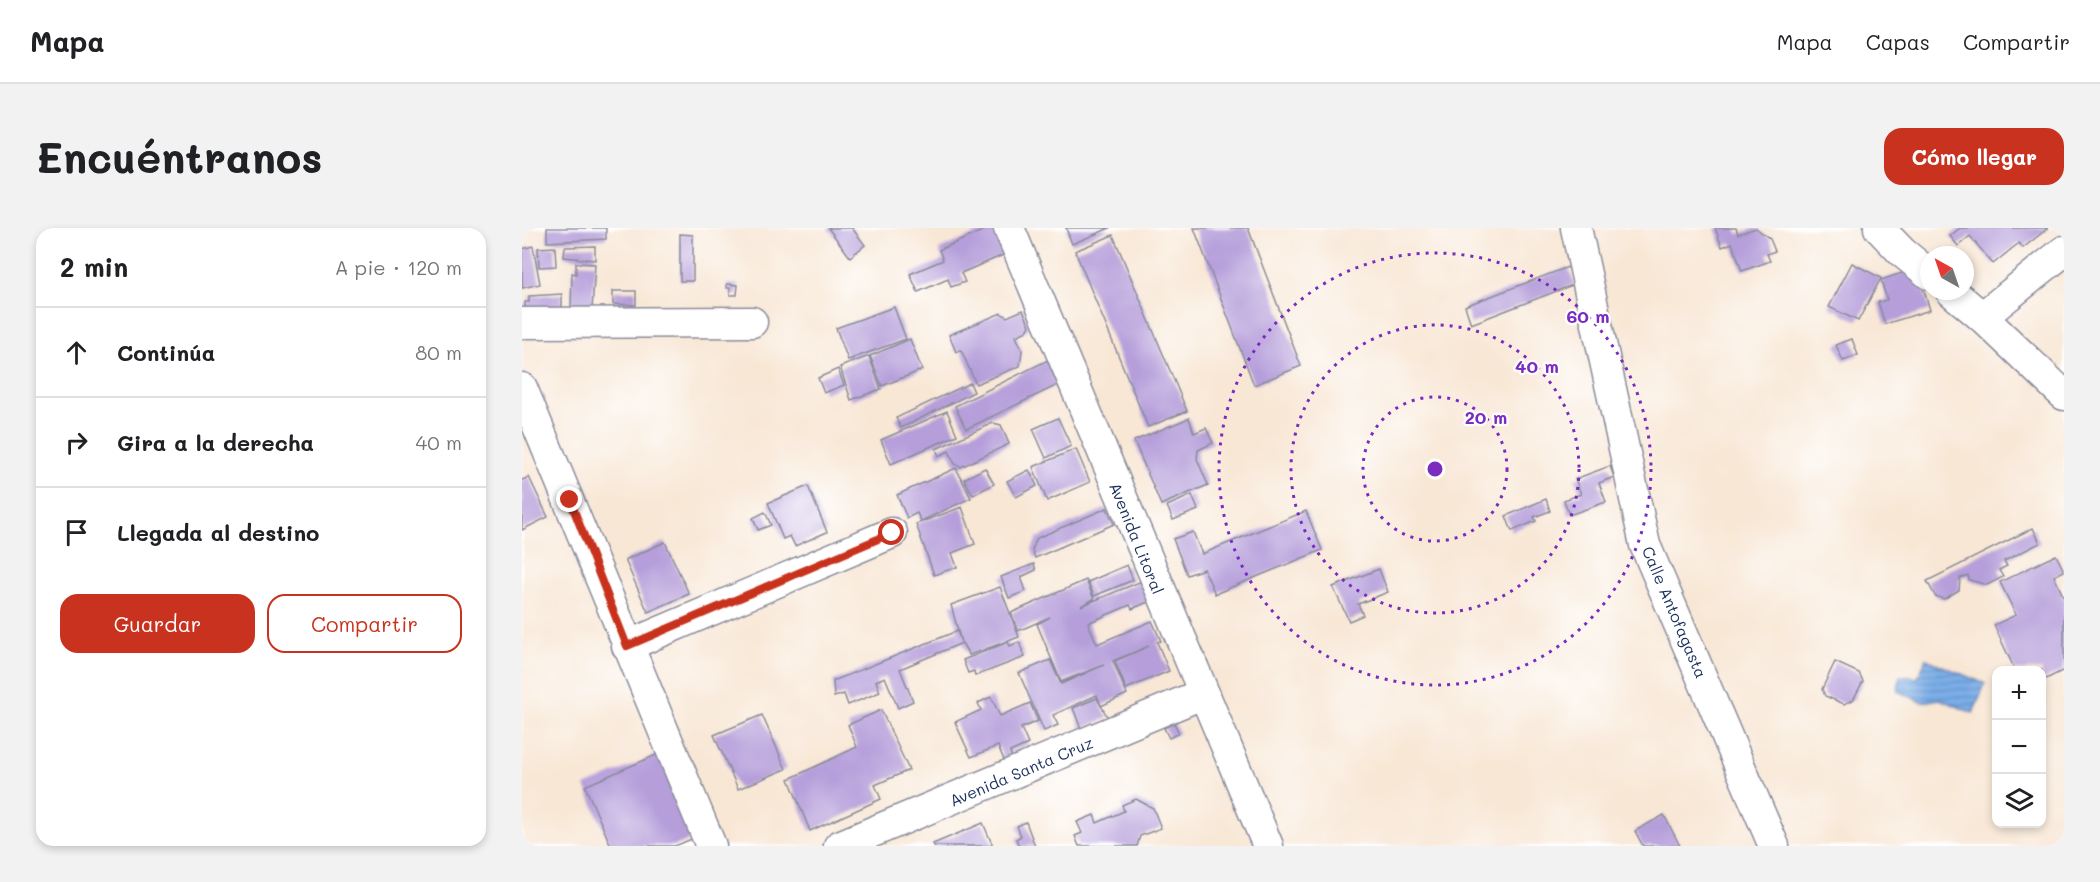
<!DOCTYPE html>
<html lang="es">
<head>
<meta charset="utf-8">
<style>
	:root { --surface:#fff; --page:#f2f2f2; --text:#202124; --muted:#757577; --line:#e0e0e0; --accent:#c8321e }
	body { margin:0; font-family:Mali,sans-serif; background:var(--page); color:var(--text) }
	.controls { position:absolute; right:18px; bottom:18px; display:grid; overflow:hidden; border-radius:12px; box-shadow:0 3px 9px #0003 }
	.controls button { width:54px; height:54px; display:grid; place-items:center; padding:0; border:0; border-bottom:2px solid var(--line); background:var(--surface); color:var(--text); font:30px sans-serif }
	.compass { position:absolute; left:1398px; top:18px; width:54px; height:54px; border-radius:50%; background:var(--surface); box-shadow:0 3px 9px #0003; rotate:320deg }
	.stop { position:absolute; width:18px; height:18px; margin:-14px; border:4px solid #c8321e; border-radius:50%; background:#fff }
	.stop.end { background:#c8321e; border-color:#fff; box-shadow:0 2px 6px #0008 }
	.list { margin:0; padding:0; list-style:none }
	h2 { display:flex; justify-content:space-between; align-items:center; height:78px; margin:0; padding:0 24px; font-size:26px }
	h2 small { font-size:20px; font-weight:400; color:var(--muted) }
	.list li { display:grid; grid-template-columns:39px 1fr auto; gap:18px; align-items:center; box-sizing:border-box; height:90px; padding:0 24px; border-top:2px solid var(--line) }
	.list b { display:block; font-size:22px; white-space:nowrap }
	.list em { font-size:20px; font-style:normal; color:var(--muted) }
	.actions { display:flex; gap:12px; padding:18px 24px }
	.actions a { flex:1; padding:14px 0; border:2px solid var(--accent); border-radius:18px; text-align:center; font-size:21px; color:var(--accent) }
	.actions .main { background:var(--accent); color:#fff }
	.icon { flex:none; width:33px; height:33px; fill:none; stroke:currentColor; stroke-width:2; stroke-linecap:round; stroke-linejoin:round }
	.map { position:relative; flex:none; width:1542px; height:618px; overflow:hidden; border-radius:18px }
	header { display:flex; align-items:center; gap:36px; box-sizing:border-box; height:84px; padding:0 30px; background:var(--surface); border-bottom:2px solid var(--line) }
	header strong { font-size:28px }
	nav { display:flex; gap:33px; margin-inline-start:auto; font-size:21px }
	.intro { display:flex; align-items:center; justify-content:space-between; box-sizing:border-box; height:144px; padding:0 36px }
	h1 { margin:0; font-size:42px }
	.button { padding:15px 27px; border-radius:18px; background:var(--accent); color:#fff; font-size:21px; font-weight:700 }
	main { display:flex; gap:36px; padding:0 36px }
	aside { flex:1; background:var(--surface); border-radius:18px; box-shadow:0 3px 9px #0003 }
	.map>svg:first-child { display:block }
	.water { fill:url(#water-rules); stroke:#4b6ea3; stroke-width:1.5 }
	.building { fill:#b59eda }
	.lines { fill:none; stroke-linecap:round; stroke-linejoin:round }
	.minor-casing { stroke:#8a8b9a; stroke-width:33 }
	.minor { stroke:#fff; stroke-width:30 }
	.route { stroke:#c8321e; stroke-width:8 }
	.ring { fill:none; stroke:#7b2cbf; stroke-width:3; stroke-dasharray:3 6 }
	.labels { text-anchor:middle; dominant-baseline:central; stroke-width:4.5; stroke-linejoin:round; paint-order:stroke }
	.street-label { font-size:16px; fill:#1b2f5e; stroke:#fff }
	.centre { fill:#7b2cbf; stroke:#fff; stroke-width:3 }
	.ring-label { font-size:18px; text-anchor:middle; font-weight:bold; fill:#7b2cbf; stroke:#fff; stroke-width:4.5; stroke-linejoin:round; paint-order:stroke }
</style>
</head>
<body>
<header>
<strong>Mapa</strong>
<nav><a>Mapa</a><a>Capas</a><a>Compartir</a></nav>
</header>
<div class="intro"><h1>Encuéntranos</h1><a class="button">Cómo llegar</a></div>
<main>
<aside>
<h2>2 min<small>A pie · 120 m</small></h2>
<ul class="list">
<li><svg class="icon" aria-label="ahead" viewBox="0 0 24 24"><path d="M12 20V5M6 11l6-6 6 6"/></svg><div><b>Continúa</b></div><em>80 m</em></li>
<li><svg class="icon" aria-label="right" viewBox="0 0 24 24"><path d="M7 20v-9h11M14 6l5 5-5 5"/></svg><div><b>Gira a la derecha</b></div><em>40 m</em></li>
<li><svg class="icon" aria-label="arrive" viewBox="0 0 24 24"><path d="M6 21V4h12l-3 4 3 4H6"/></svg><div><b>Llegada al destino</b></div></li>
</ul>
<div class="actions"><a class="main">Guardar</a><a>Compartir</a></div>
</aside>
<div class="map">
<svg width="1542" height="618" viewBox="0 0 1542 618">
	<defs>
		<pattern id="water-rules" width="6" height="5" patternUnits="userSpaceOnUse" patternTransform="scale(1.5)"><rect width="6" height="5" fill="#7baee8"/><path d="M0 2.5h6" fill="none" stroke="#648ebf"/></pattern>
	</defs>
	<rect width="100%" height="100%" fill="#fff"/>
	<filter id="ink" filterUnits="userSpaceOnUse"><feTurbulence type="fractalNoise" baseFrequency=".0167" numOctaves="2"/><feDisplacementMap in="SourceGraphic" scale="12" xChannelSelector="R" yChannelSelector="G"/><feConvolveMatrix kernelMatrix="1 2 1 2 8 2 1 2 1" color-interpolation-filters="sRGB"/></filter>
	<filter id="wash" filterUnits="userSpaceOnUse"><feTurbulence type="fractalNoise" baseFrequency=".008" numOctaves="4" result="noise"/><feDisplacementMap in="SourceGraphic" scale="24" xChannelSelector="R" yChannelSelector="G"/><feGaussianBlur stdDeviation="1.35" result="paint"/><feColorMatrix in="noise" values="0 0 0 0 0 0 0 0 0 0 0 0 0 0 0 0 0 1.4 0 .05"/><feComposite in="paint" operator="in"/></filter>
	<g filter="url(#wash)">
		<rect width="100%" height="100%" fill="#f8e7d5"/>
		<path class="water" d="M 1404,431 L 1463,456 L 1451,485 L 1418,471 L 1400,474 L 1376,463 L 1378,448 L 1396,450 Z"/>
		<g id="blocks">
			<g class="building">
				<path d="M 25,0 L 84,0 L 84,11 L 25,14 Z"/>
				<path d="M 306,0 L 330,0 L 343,17 L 328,29 Z"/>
				<path d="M 467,0 L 475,0 L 486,25 L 439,45 L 443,54 L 429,59 L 426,51 L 396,64 L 388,46 L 421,32 L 417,22 Z"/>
				<path d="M 544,0 L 588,0 L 550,16 Z"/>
				<path d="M 672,0 L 726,0 L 779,138 L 732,157 Z"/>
				<path d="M 1193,0 L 1214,0 L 1216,6 L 1234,0 L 1248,11 L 1253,23 L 1245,26 L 1248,33 L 1220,43 L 1210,15 L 1200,19 Z"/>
				<path d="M 1438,0 L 1526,0 L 1501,20 L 1497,15 L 1471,36 L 1448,8 L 1436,18 L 1428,8 Z"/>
				<path d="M 158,6 L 171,7 L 171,53 L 158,53 Z"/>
				<path d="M 591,7 L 665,183 L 626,199 L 553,23 Z"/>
				<path d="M 11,18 L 18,56 L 0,60 L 0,21 Z"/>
				<path d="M 73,18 L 73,32 L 42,29 L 43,19 Z"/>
				<path d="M 33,19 L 34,38 L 17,39 L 16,20 Z"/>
				<path d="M 54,35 L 73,36 L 70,82 L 49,81 L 50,45 L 54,46 Z"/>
				<path d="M 1330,35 L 1359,50 L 1336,93 L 1307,79 Z"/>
				<path d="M 1046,39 L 1053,56 L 949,96 L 943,78 Z"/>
				<path d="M 1395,40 L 1408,82 L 1363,96 L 1356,74 L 1365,72 L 1359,52 Z"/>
				<path d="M 205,56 L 216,57 L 215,67 L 208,67 L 208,60 L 205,60 Z"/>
				<path d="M 91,63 L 114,63 L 114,77 L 91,76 Z"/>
				<path d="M 40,66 L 40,82 L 3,84 L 3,74 L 7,74 L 7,68 Z"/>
				<path d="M 372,79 L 384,111 L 326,132 L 314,100 Z"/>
				<path d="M 501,82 L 508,98 L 505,103 L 494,108 L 500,122 L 498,138 L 454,156 L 439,122 L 434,124 L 427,107 L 479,85 L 485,89 Z"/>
				<path d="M 388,111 L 400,142 L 360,158 L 348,128 Z"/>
				<path d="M 1330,111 L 1336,127 L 1321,133 L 1314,117 Z"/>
				<path d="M 347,128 L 359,161 L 329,172 L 318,139 Z"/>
				<path d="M 528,131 L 540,155 L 444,201 L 433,178 Z"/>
				<path d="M 316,141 L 322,157 L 302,165 L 296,150 Z"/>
				<path d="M 448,155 L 452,164 L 379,200 L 374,190 Z"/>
				<path d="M 425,183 L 435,207 L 369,236 L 359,212 Z"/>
				<path d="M 536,190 L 549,218 L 524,230 L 511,201 Z"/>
				<path d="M 667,190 L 672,205 L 684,200 L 691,215 L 676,222 L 675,231 L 686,257 L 639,277 L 612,213 Z"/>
				<path d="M 471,195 L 479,197 L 487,216 L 439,239 L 433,236 L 427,223 L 417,228 L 414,221 Z"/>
				<path d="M 554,221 L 568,254 L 525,273 L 511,239 Z"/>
				<path d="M 1088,238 L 1092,249 L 1077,255 L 1084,274 L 1047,287 L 1042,272 L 1059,266 L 1053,251 Z"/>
				<path d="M 434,240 L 449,270 L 399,293 L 395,285 L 385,290 L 375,267 Z"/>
				<path d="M 463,240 L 472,256 L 451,267 L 442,251 Z"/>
				<path d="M 507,242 L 515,258 L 494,269 L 485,253 Z"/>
				<path d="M 7,249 L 26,289 L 0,302 L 0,252 Z"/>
				<path d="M 286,258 L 305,304 L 273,318 L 268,308 L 261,311 L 246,275 Z"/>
				<path d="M 670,267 L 676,282 L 651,292 L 645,278 Z"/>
				<path d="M 1024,271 L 1028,283 L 1012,289 L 1014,293 L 990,303 L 984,288 Z"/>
				<path d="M 440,279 L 453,316 L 430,325 L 435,339 L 412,347 L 394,296 Z"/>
				<path d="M 585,280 L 592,296 L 513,330 L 510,322 L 515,310 Z"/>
				<path d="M 784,283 L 800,322 L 693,366 L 682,341 L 665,347 L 651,311 L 671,304 L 680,326 Z"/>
				<path d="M 243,284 L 249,297 L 236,302 L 231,290 Z"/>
				<path d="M 1511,300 L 1518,315 L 1482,333 L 1485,338 L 1477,342 L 1481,349 L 1465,357 L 1447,352 L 1446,347 L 1438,350 L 1437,362 L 1422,371 L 1413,368 L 1405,353 Z"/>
				<path d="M 143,314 L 167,366 L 126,384 L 103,332 Z"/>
				<path d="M 1534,327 L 1542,343 L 1532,348 L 1542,370 L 1542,442 L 1520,453 L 1520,442 L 1493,442 L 1472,397 L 1494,387 L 1478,354 Z"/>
				<path d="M 512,336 L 514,342 L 499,349 L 504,363 L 487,370 L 479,349 Z"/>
				<path d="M 605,337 L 611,352 L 572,368 L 566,354 Z"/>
				<path d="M 857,341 L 866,364 L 836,376 L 841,387 L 827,393 L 811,359 Z"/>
				<path d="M 564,352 L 572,371 L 559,378 L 620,353 L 628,373 L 610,381 L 608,377 L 566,395 L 575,416 L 630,393 L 639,413 L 635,414 L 647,443 L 604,461 L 593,433 L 627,418 L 591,433 L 605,466 L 579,478 L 575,467 L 531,487 L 536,497 L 522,503 L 497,445 L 528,432 L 539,456 L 582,437 L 539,454 L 515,396 L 528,389 L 496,403 L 489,385 Z"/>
				<path d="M 478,359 L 497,409 L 447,427 L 440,415 L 378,441 L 391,473 L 376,480 L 363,449 L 354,453 L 358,464 L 326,477 L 322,466 L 312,469 L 311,453 L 435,403 L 439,414 L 429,377 Z"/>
				<path d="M 486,414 L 488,418 L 497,414 L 503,429 L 453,448 L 452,443 L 446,445 L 441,432 Z"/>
				<path d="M 1313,434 L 1337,445 L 1341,453 L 1331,472 L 1322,476 L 1303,468 L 1300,461 Z"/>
				<path d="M 469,469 L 478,488 L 508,475 L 516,493 L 499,500 L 506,516 L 488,524 L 490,529 L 482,532 L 476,518 L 449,529 L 433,494 L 459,482 L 456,475 Z"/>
				<path d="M 575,470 L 586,490 L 559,501 L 551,480 Z"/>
				<path d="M 359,482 L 387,542 L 353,557 L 359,571 L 288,603 L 267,551 L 335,519 L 326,497 Z"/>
				<path d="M 240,487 L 264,541 L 216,561 L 192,507 Z"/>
				<path d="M 652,495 L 657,505 L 647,510 L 642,500 Z"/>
				<path d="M 141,524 L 179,607 L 153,618 L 89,618 L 63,558 Z"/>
				<path d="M 614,571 L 631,580 L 639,600 L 618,608 L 615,618 L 557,618 L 553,608 L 560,605 L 555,594 L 572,587 L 575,595 L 602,583 L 600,577 Z"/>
				<path d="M 1142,587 L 1158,618 L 1121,618 L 1113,603 Z"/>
				<path d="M 504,594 L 513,618 L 497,618 L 494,611 L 499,608 L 495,598 Z"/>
				<path d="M 461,595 L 471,618 L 412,618 L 411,616 Z"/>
			</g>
		</g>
	</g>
	<g filter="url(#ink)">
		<use href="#blocks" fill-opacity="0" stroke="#8a8b9a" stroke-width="1.5"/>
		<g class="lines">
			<defs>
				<g id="minor">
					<path d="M 487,0 L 746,618"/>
					<path d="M 1054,0 L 1123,317 L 1252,618"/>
					<path d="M 1357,0 L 1380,24 L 1407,46"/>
					<path d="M 1429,63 L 1460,89 L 1542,167"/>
					<path d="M 1460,89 L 1542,23"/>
					<path d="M 0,95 L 230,94"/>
					<path d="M 0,160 L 189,618"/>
					<path d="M 105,418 L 370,305"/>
					<path d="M 317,618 L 680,466"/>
				</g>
			</defs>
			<use href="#minor" class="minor-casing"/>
			<use href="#minor" class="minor"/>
		</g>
	</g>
	<g class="lines" filter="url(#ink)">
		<path class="route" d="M 48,272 L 105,418 L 370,305"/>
	</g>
	<g class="ring">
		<circle cx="913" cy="241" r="72"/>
		<circle cx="913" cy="241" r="144"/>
		<circle cx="913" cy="241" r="216"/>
	</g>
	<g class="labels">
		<g class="street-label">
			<text transform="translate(615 310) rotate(68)">Avenida Litoral</text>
			<text transform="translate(1153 384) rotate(67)">Calle Antofagasta</text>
			<text transform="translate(499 543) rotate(-23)">Avenida Santa Cruz</text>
		</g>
	</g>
	<circle cx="913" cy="241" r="9" class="centre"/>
	<g class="ring-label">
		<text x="1066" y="95">60 m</text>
		<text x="1015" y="145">40 m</text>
		<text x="964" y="196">20 m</text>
	</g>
</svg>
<div class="controls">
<button>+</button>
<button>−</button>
<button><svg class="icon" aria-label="layers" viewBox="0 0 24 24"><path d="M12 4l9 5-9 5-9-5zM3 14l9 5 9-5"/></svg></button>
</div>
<svg class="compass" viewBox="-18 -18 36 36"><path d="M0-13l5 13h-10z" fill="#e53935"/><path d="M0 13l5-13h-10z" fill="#757577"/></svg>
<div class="stop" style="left:370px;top:305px"></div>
<div class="stop end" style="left:48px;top:272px"></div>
</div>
</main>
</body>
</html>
